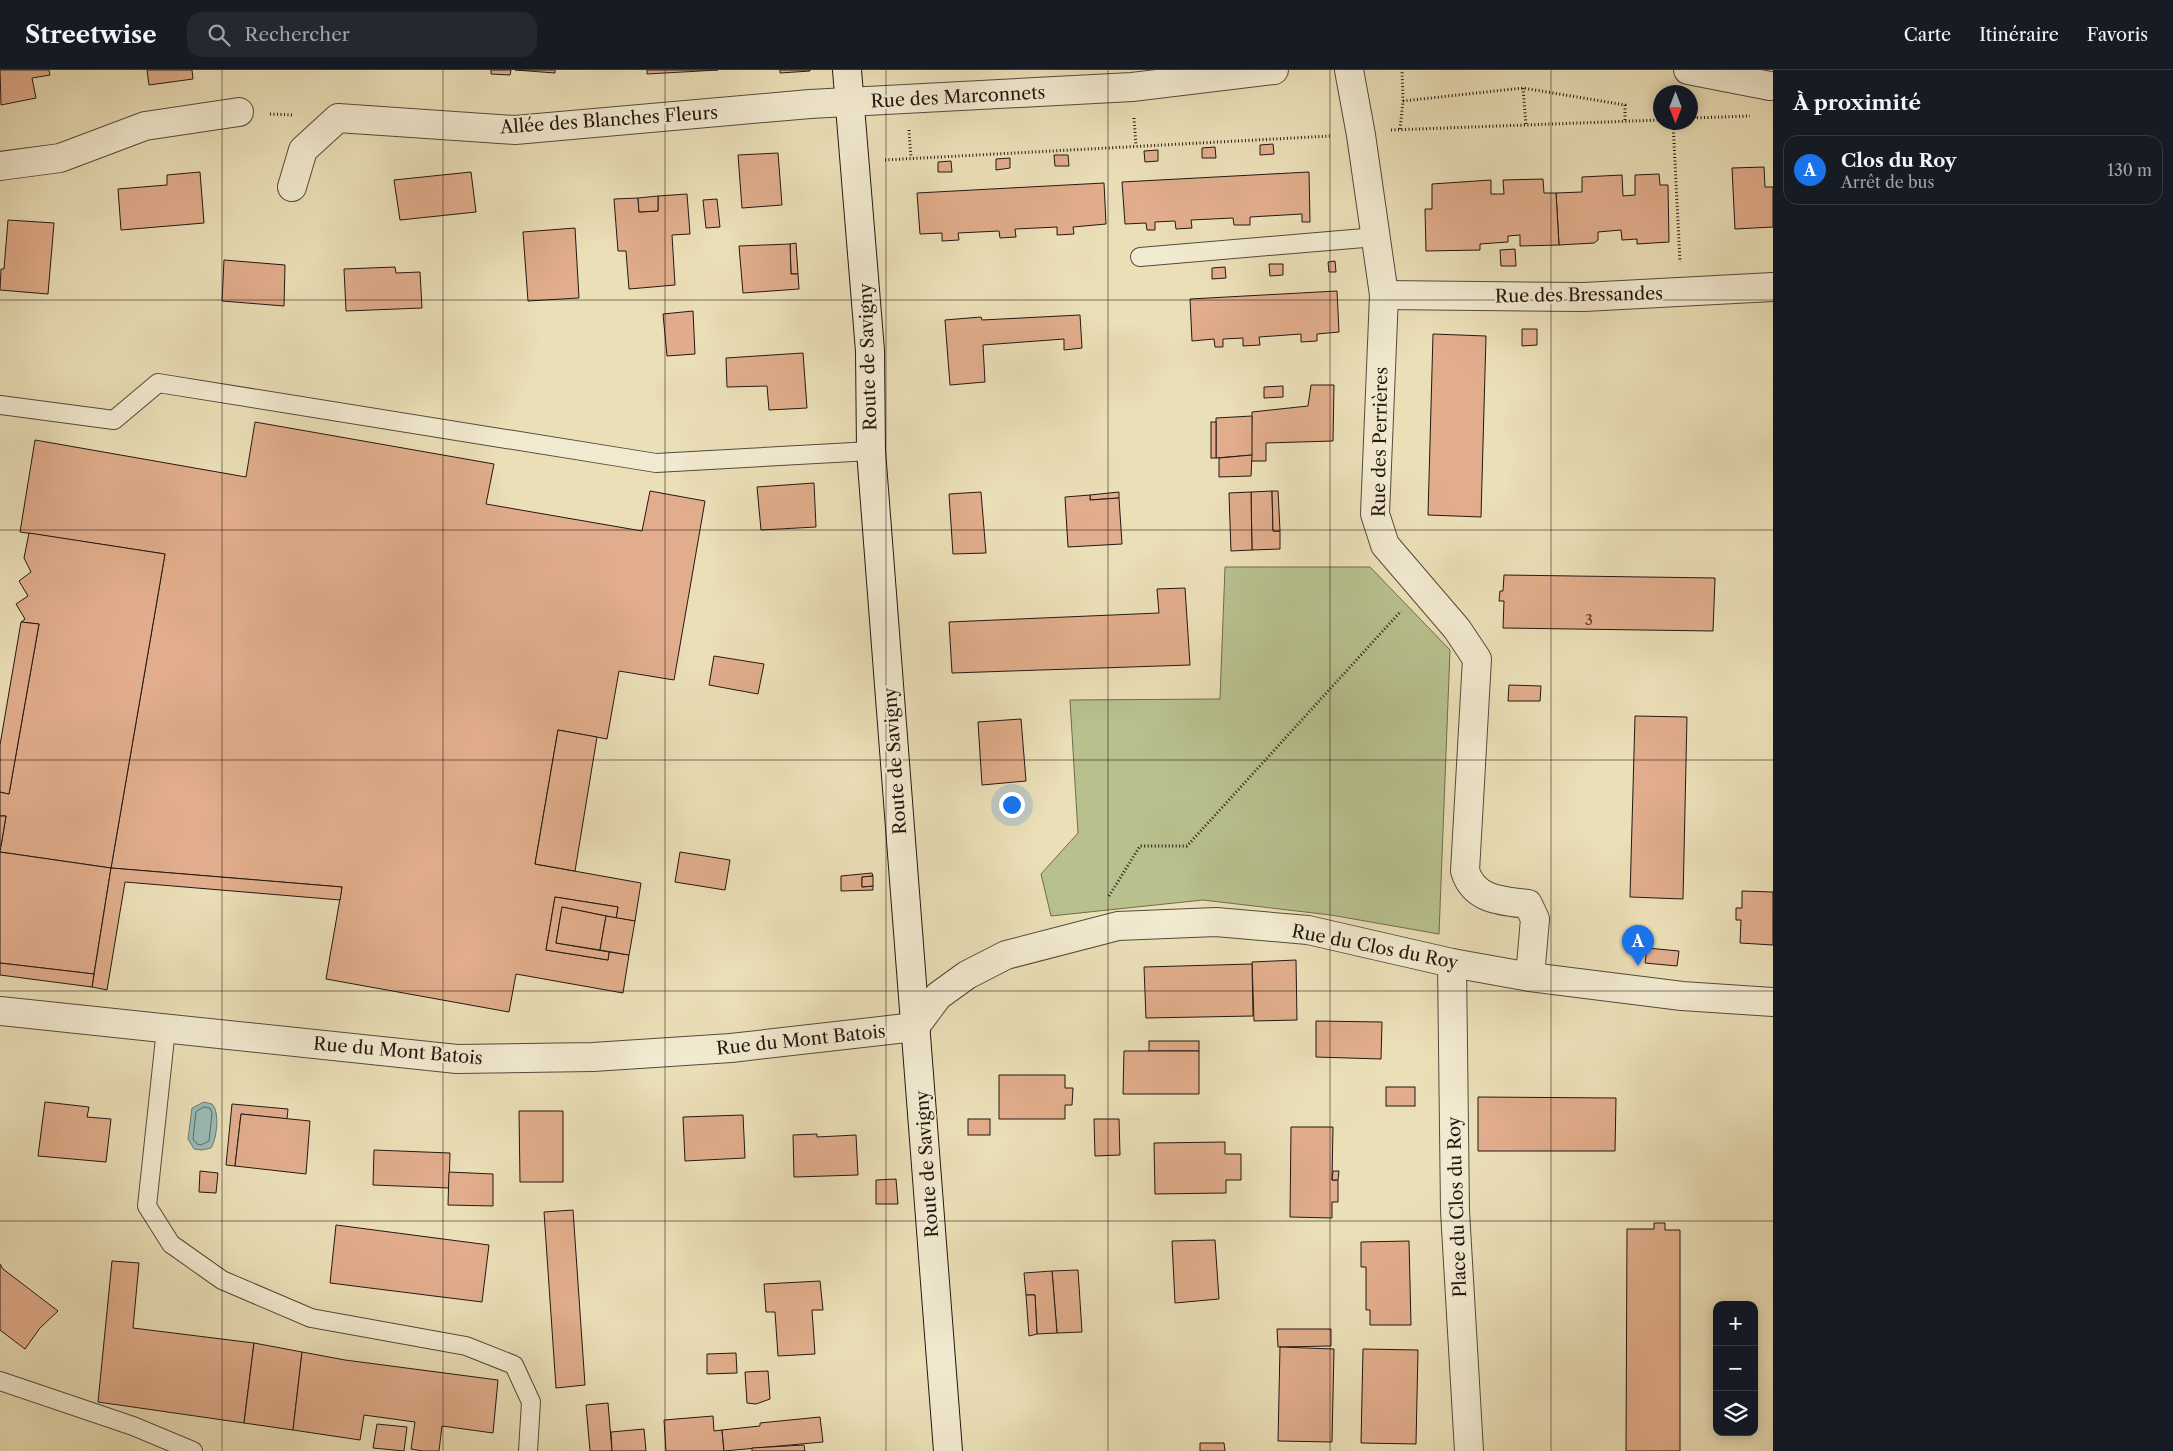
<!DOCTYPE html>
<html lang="fr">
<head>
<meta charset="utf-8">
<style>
	:root { --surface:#171b24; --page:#242831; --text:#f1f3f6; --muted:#9ea1a6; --line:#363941; --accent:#1a73e8 }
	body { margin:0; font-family:"Libre Caslon Text",serif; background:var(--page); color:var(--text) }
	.controls { position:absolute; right:15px; bottom:15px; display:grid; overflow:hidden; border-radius:10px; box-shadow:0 2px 12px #0003 }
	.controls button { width:45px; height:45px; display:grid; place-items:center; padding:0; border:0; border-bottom:1px solid var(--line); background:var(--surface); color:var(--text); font:25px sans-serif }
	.compass { position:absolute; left:1653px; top:15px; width:45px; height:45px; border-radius:50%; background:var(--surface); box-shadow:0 2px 12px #0003; rotate:180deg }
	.you { position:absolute; left:1011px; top:734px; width:18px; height:18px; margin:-12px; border:4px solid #fff; border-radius:50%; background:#1a73e8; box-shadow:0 0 0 8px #1a73e833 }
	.badge { display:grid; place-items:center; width:32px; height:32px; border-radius:50%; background:var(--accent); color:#fff; font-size:16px; font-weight:700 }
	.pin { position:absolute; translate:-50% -41px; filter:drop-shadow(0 1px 2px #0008) }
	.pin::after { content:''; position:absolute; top:26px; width:18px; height:15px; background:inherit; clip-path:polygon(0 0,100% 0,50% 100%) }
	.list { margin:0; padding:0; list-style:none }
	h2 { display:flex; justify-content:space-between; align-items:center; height:65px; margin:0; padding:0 20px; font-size:21px }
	h2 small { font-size:16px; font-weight:400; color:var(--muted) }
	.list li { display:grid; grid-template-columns:32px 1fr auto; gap:15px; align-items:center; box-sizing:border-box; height:70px; margin:0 10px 10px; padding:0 10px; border:1px solid var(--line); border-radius:15px }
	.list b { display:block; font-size:19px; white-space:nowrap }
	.list p { margin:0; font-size:16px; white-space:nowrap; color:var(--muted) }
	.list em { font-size:16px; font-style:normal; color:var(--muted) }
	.icon { flex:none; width:28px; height:28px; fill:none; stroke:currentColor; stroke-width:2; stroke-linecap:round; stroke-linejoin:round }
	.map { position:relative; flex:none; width:1773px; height:1381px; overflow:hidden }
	header { display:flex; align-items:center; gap:30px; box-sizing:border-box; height:70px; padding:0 25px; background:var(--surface); border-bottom:1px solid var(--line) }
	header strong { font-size:24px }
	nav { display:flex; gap:28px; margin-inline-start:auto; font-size:18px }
	.search { width:350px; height:45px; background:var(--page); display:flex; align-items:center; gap:12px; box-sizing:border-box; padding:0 18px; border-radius:15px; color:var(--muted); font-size:19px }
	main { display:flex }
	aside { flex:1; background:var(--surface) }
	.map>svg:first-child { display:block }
	.green { fill:#b8c18e; stroke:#6e6c50 }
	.water { fill:#9abbb6; stroke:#6a7a74 }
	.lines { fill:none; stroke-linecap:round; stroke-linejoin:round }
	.shore { stroke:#5e6a64; stroke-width:1 }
	.building { fill:#e1ad8c; stroke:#231812 }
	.service-casing { stroke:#554a3b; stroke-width:20 }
	.minor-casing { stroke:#554a3b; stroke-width:30 }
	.secondary-casing { stroke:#231812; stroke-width:30 }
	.path { stroke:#231812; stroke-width:3; stroke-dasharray:1 2.5; stroke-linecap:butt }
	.service { stroke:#f2ead0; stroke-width:18 }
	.minor { stroke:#f2ead0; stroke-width:28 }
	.secondary { stroke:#f2ead0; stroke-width:28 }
	.grid { fill:none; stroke:#231812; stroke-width:1; stroke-opacity:0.55 }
	.labels { text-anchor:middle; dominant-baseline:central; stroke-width:4; stroke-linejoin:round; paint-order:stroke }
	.number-label { font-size:15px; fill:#523d30 }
	.street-label { font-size:18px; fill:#231812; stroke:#f2ead0 }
</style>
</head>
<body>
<header>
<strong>Streetwise</strong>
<div class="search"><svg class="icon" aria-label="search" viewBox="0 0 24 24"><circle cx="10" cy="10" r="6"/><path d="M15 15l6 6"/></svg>Rechercher</div>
<nav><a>Carte</a><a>Itinéraire</a><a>Favoris</a></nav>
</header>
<main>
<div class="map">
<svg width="1773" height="1381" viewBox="0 0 1773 1381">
	<rect width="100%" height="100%" fill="#ebdfb7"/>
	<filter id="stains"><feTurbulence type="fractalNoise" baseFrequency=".004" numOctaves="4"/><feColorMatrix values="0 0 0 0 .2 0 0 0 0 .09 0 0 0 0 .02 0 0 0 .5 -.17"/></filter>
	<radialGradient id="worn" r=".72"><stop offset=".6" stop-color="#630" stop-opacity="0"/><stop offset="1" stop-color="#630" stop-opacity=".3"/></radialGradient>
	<path class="green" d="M 1225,497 L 1370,497 L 1450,580 L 1439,864 L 1331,845 L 1203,830 L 1051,846 L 1041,804 L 1078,763 L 1070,630 L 1220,629 Z"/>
	<path class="water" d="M 204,1032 L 212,1034 C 220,1042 217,1068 211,1078 L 202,1080 L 194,1079 L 188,1069 L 192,1038 Z"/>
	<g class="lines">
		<path class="shore" d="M 204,1037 L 210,1038 L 212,1043 L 209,1071 L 201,1075 L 197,1074 L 193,1069 L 196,1042 Z"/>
	</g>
	<g class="building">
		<path d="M 0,0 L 49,0 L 50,5 L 32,8 L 36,28 L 1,35 Z"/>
		<path d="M 147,0 L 192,0 L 193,9 L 149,15 Z"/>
		<path d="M 491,0 L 511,0 L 510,5 L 491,4 Z"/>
		<path d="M 515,0 L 555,0 L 555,3 Z"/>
		<path d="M 647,0 L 718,0 L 647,4 Z"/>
		<path d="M 780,0 L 810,0 L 810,1 L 780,3 Z"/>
		<path d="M 1273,74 L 1274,84 L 1260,85 L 1260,75 Z"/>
		<path d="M 1215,77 L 1216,88 L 1202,88 L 1202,78 Z"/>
		<path d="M 1158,80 L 1158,91 L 1145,92 L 1144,81 Z"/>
		<path d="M 778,83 L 782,135 L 742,138 L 738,85 Z"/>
		<path d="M 1054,85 L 1068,85 L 1069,96 L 1055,96 Z"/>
		<path d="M 1010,88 L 1010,98 L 996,100 L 996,89 Z"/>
		<path d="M 951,91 L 952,102 L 938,102 L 938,92 Z"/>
		<path d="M 1764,97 L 1765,117 L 1773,117 L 1773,157 L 1735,159 L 1732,98 Z"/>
		<path d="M 200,102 L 204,153 L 121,160 L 118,119 L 167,115 L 167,105 Z"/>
		<path d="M 471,102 L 476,142 L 400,150 L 394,110 Z"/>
		<path d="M 1309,102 L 1310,152 L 1302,152 L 1302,144 L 1250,147 L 1250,155 L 1234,155 L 1233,148 L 1191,150 L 1192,158 L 1176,159 L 1175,151 L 1155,152 L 1155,160 L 1147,160 L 1146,153 L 1125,154 L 1122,112 Z"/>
		<path d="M 1659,104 L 1660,115 L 1668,115 L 1669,172 L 1637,174 L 1637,169 L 1622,170 L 1621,160 L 1598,162 L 1598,170 L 1594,173 L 1559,175 L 1556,123 L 1582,122 L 1582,107 L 1622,105 L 1623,126 L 1635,125 L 1635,105 Z"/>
		<path d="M 1543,109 L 1544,123 L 1556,123 L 1559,175 L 1520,176 L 1520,165 L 1508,166 L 1508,172 L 1480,174 L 1480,180 L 1426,181 L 1425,139 L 1432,139 L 1432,114 L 1491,110 L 1491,124 L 1504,124 L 1503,110 Z"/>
		<path d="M 1104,113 L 1106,154 L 1073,157 L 1074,164 L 1057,165 L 1057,157 L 1015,159 L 1016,167 L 1000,168 L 999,161 L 958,163 L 959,170 L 942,171 L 942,163 L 920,164 L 917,123 Z"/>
		<path d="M 687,124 L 690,164 L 672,165 L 675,215 L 629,219 L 626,181 L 618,181 L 614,129 L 638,128 L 639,142 L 658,141 L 658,126 Z"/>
		<path d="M 658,126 L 658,141 L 639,142 L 638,128 Z"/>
		<path d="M 717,129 L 720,157 L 706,158 L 703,130 Z"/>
		<path d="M 8,150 L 54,153 L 48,224 L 0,220 L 1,199 L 4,199 Z"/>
		<path d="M 575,158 L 579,228 L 528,231 L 523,162 Z"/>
		<path d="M 796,173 L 798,204 L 791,204 L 790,174 Z"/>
		<path d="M 790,174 L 791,204 L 798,204 L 799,219 L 743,223 L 739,176 Z"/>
		<path d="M 1515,179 L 1516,196 L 1501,196 L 1500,180 Z"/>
		<path d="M 224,190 L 285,195 L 284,236 L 222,231 Z"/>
		<path d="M 1335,191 L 1336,202 L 1329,202 L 1328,192 Z"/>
		<path d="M 1269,194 L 1283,194 L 1283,205 L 1270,206 Z"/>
		<path d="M 395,197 L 396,203 L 420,202 L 422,238 L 346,241 L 344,199 Z"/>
		<path d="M 1225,197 L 1226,208 L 1212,209 L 1212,198 Z"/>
		<path d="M 1337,221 L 1339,262 L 1317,264 L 1317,271 L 1301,272 L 1301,264 L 1259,267 L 1260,275 L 1243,276 L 1243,268 L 1223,269 L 1223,277 L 1215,277 L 1214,269 L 1192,271 L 1190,229 Z"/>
		<path d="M 693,241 L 695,284 L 667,286 L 663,244 Z"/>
		<path d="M 1080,245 L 1082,278 L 1064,280 L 1064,269 L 983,275 L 985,312 L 950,315 L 945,250 L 981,247 L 982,250 Z"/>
		<path d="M 1522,259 L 1537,259 L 1537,275 L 1522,276 Z"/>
		<path d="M 1433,264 L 1486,266 L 1481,447 L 1428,445 Z"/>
		<path d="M 803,283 L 807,338 L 769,340 L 767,316 L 727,317 L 726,288 Z"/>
		<path d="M 1311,315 L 1334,315 L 1333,371 L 1266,373 L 1266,391 L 1251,391 L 1252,342 L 1308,336 Z"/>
		<path d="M 1283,316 L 1283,327 L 1264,328 L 1264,317 Z"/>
		<path d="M 1252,346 L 1252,385 L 1216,388 L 1216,348 Z"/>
		<path d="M 255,352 L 494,394 L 486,434 L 642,461 L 650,421 L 705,431 L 674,610 L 619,601 L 607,669 L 558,660 L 535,794 L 641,813 L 635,851 L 616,848 L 618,837 L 555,827 L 546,880 L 608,890 L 609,882 L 629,885 L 623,923 L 516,904 L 509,942 L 326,909 L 342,817 L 111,798 L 165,484 L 20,462 L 35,370 L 246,407 Z"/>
		<rect x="1211" y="352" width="5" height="36"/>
		<path d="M 1252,385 L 1251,406 L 1219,407 L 1219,388 Z"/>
		<path d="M 814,413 L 816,457 L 761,460 L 757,417 Z"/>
		<path d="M 1272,421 L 1273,461 L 1280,461 L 1280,479 L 1252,480 L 1251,422 Z"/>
		<path d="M 1272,421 L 1278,421 L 1280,461 L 1273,461 Z"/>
		<path d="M 981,422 L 986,483 L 953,484 L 949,424 Z"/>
		<path d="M 1119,422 L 1119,428 L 1090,430 L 1090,425 Z"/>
		<path d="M 1251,422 L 1252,480 L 1231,481 L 1229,423 Z"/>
		<path d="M 1090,425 L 1090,430 L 1119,428 L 1122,474 L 1068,477 L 1065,427 Z"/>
		<path d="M 29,463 L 165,484 L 111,798 L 0,782 L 6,746 L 0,746 L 0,722 L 9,724 L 39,554 L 21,552 L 25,549 L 16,534 L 28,526 L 19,511 L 31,502 L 24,488 Z"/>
		<path d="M 1504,505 L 1715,508 L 1713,561 L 1503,558 L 1504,531 L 1499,531 L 1500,521 L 1503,521 Z"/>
		<path d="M 1185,518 L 1190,595 L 952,603 L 949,552 L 1159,543 L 1157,519 Z"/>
		<path d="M 21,552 L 39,554 L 9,724 L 0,722 L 0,675 Z"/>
		<path d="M 714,586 L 764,594 L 758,624 L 709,615 Z"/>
		<path d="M 1509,615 L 1541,616 L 1540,631 L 1508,631 Z"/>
		<path d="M 1635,646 L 1687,647 L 1683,829 L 1630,827 Z"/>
		<path d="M 1021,649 L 1026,711 L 982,715 L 978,652 Z"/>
		<path d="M 558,660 L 597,667 L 575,801 L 535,794 Z"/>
		<path d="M 0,746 L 6,746 L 1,776 L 0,776 Z"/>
		<path d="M 0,782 L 111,798 L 94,904 L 0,893 Z"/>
		<path d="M 680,782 L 730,790 L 725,820 L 675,812 Z"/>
		<path d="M 111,798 L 342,817 L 340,830 L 125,812 L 107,920 L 92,917 Z"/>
		<path d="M 872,803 L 873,806 L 862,807 L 862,817 L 873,816 L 873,820 L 841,821 L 841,806 Z"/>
		<path d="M 873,806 L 873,816 L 862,817 L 862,807 Z"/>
		<path d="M 1742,821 L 1773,822 L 1773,875 L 1740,873 L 1741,850 L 1736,850 L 1736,838 L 1742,838 Z"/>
		<path d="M 555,827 L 618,837 L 616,848 L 562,837 L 556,873 L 609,882 L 608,890 L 546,880 Z"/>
		<path d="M 562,837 L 606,846 L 600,880 L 556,873 Z"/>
		<path d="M 606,846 L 635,851 L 629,885 L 600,880 Z"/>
		<path d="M 1647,878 L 1679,881 L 1677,896 L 1645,893 Z"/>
		<path d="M 1296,890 L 1297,950 L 1254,951 L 1252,892 Z"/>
		<path d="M 0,893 L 94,904 L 92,917 L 0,905 Z"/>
		<path d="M 1252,894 L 1253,946 L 1146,948 L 1144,897 Z"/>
		<path d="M 1316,951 L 1382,952 L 1381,989 L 1316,987 Z"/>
		<rect x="1149" y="971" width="50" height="10"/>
		<path d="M 1124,981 L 1199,981 L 1199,1024 L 1123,1024 Z"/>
		<path d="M 999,1005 L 1065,1005 L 1065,1018 L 1073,1018 L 1072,1035 L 1065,1035 L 1065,1049 L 999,1049 Z"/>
		<rect x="1386" y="1017" width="29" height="19"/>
		<path d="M 1478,1027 L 1616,1028 L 1615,1081 L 1478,1081 Z"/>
		<path d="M 45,1032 L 89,1037 L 87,1047 L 111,1049 L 106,1092 L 38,1086 Z"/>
		<path d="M 232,1034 L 288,1039 L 287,1049 L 241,1044 L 235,1096 L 226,1095 Z"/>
		<path d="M 519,1041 L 563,1041 L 563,1112 L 520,1112 Z"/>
		<path d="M 241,1044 L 310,1051 L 306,1104 L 235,1096 Z"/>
		<path d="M 743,1045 L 745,1088 L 685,1091 L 683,1047 Z"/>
		<rect x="968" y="1049" width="22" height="16"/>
		<path d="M 1094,1049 L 1119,1049 L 1120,1085 L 1095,1086 Z"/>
		<path d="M 1291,1057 L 1333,1057 L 1332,1110 L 1338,1110 L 1338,1132 L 1332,1132 L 1332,1148 L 1290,1147 Z"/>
		<path d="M 817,1064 L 817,1067 L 856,1065 L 858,1105 L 794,1107 L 793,1065 Z"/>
		<path d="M 1225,1072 L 1225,1084 L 1241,1084 L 1241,1110 L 1226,1110 L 1226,1123 L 1155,1124 L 1154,1073 Z"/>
		<path d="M 374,1080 L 450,1083 L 449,1118 L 373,1115 Z"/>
		<path d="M 200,1101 L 218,1103 L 216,1123 L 199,1122 Z"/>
		<path d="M 1333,1101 L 1339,1101 L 1338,1110 L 1332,1110 Z"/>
		<path d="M 449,1102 L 493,1104 L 493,1136 L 448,1135 Z"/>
		<path d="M 896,1109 L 898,1134 L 876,1134 L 876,1110 Z"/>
		<path d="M 573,1140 L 585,1315 L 556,1318 L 544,1142 Z"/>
		<path d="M 1654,1153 L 1665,1153 L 1665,1160 L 1680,1160 L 1680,1381 L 1626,1381 L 1627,1159 L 1654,1159 Z"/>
		<path d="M 336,1155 L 489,1175 L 482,1232 L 330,1213 Z"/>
		<path d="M 1215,1170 L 1219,1229 L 1175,1233 L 1172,1171 Z"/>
		<path d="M 1409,1171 L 1411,1255 L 1370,1255 L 1370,1240 L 1366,1240 L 1366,1197 L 1361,1197 L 1361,1172 Z"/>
		<path d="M 112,1191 L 139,1193 L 133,1258 L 254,1273 L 244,1353 L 98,1332 Z"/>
		<path d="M 0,1194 L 3,1199 L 58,1241 L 40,1258 L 25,1279 L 0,1260 Z"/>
		<path d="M 1078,1200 L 1082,1262 L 1057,1263 L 1052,1201 Z"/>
		<path d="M 1052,1201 L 1057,1263 L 1037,1264 L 1035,1225 L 1026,1225 L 1024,1203 Z"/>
		<path d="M 820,1211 L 823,1240 L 812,1240 L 815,1284 L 778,1286 L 775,1242 L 766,1242 L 764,1214 Z"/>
		<path d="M 1026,1225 L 1035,1225 L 1037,1264 L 1029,1266 Z"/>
		<path d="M 1277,1259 L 1331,1259 L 1331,1276 L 1278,1277 Z"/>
		<path d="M 254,1273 L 302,1282 L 293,1360 L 244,1353 Z"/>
		<path d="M 1280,1277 L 1334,1279 L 1332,1372 L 1278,1371 Z"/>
		<path d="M 1363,1279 L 1418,1280 L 1416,1374 L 1361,1373 Z"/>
		<path d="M 302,1282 L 345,1290 L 498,1310 L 493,1363 L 442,1356 L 439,1381 L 423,1381 L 411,1379 L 415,1352 L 364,1345 L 360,1370 L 293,1360 Z"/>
		<path d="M 736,1283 L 737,1303 L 707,1304 L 707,1284 Z"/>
		<path d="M 768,1301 L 770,1329 L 756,1334 L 747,1333 L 745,1302 Z"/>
		<path d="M 608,1333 L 612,1381 L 590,1381 L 586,1335 Z"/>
		<path d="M 713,1346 L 714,1361 L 722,1360 L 724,1381 L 666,1381 L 664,1350 Z"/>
		<path d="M 820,1347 L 823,1372 L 724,1381 L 722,1360 L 760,1356 L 760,1353 Z"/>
		<path d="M 377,1354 L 407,1357 L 404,1381 L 373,1378 Z"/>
		<path d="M 644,1359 L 646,1381 L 612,1381 L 611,1362 Z"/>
		<path d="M 1200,1373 L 1224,1373 L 1225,1381 L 1200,1381 Z"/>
		<path d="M 804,1375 L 805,1381 L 752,1381 L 752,1378 Z"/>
	</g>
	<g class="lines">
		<defs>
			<g id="service">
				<path d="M 1140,187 L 1376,167"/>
				<path d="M 0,335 L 114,350 L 158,313 L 656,393 L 871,381"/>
				<path d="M 166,959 L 147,1136 L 171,1174 L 222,1210 L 311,1248 L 466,1276 L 514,1295 L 531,1332 L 528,1381"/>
				<path d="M 0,1311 L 133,1356 L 193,1381"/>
			</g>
			<g id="minor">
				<path d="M 1349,0 L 1361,65 L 1384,225 L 1375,444 L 1385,475 L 1457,559 L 1477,589 L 1465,801 C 1474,830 1501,831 1528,834 L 1535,849 L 1530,907"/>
				<path d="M 1688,0 L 1770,16"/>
				<path d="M 0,96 L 60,88 L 145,56 L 239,42"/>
				<path d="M 292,117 L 303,80 L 338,48 L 515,60 L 810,34 L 1132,17 L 1274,0"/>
				<path d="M 1384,225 L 1584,227 L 1773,217"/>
				<path d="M 1452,893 L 1455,1141 L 1469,1381"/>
				<path d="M 0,941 L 457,989 L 593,987 L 731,978 L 915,957 L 938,926 L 967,905 L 1006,885 L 1118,856 L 1216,852 L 1308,860 L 1452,893 L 1530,907 L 1682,926 L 1773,932"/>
			</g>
			<path id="secondary" d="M 847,0 L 870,281 L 871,381 L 948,1381"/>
		</defs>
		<use href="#service" class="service-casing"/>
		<use href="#minor" class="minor-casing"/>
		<use href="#secondary" class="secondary-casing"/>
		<g class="path">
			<path d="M 1523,18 L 1526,55"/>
			<path d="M 1403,31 L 1523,18 L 1625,35 L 1625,51"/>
			<path d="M 270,44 L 294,45"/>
			<path d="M 1134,48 L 1136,76"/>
			<path d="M 1690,48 L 1750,46"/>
			<path d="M 1695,48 L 1696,33"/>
			<path d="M 1673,52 L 1680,192"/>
			<path d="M 1400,59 L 1403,31 L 1402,0"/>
			<path d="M 909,60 L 911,88"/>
			<path d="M 1391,60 L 1660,50"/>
			<path d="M 885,90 L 1330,66"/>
			<path d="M 1109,826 L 1140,776 L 1187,776 L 1401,541"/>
		</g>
		<use href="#service" class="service"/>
		<use href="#minor" class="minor"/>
		<use href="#secondary" class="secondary"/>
	</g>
	<path class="grid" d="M 222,0 L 222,1381M 443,0 L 443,1381M 665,0 L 665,1381M 886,0 L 886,1381M 1108,0 L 1108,1381M 1330,0 L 1330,1381M 1551,0 L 1551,1381M 0,230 L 1773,230M 0,460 L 1773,460M 0,690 L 1773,690M 0,921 L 1773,921M 0,1151 L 1773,1151"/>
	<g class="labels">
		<g class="number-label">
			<text x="1589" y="549">3</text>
		</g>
		<g class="street-label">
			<text transform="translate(958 27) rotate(-3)">Rue des Marconnets</text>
			<text transform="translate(609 50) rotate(-4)">Allée des Blanches Fleurs</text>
			<text transform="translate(1579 225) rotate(-1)">Rue des Bressandes</text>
			<text transform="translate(868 287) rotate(-92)">Route de Savigny</text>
			<text transform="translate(1380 372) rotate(-89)">Rue des Perrières</text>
			<text transform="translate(895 691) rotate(-94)">Route de Savigny</text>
			<text transform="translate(1375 877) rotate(11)">Rue du Clos du Roy</text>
			<text transform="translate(801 970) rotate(-6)">Rue du Mont Batois</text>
			<text transform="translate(398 981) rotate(5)">Rue du Mont Batois</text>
			<text transform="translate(927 1094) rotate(-94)">Route de Savigny</text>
			<text transform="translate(1457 1137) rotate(-92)">Place du Clos du Roy</text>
		</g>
	</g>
	<rect width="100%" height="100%" filter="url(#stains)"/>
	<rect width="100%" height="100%" fill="url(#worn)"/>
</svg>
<div class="controls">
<button>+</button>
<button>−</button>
<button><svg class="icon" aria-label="layers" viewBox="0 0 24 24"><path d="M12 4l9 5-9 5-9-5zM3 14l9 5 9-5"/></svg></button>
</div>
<svg class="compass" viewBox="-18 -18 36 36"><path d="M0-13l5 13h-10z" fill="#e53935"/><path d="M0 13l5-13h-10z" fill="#9ea1a6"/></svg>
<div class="you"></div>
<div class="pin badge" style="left:1638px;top:896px">A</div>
</div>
<aside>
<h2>À proximité<small></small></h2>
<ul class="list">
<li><span class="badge">A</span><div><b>Clos du Roy</b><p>Arrêt de bus</p></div><em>130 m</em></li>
</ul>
</aside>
</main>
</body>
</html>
